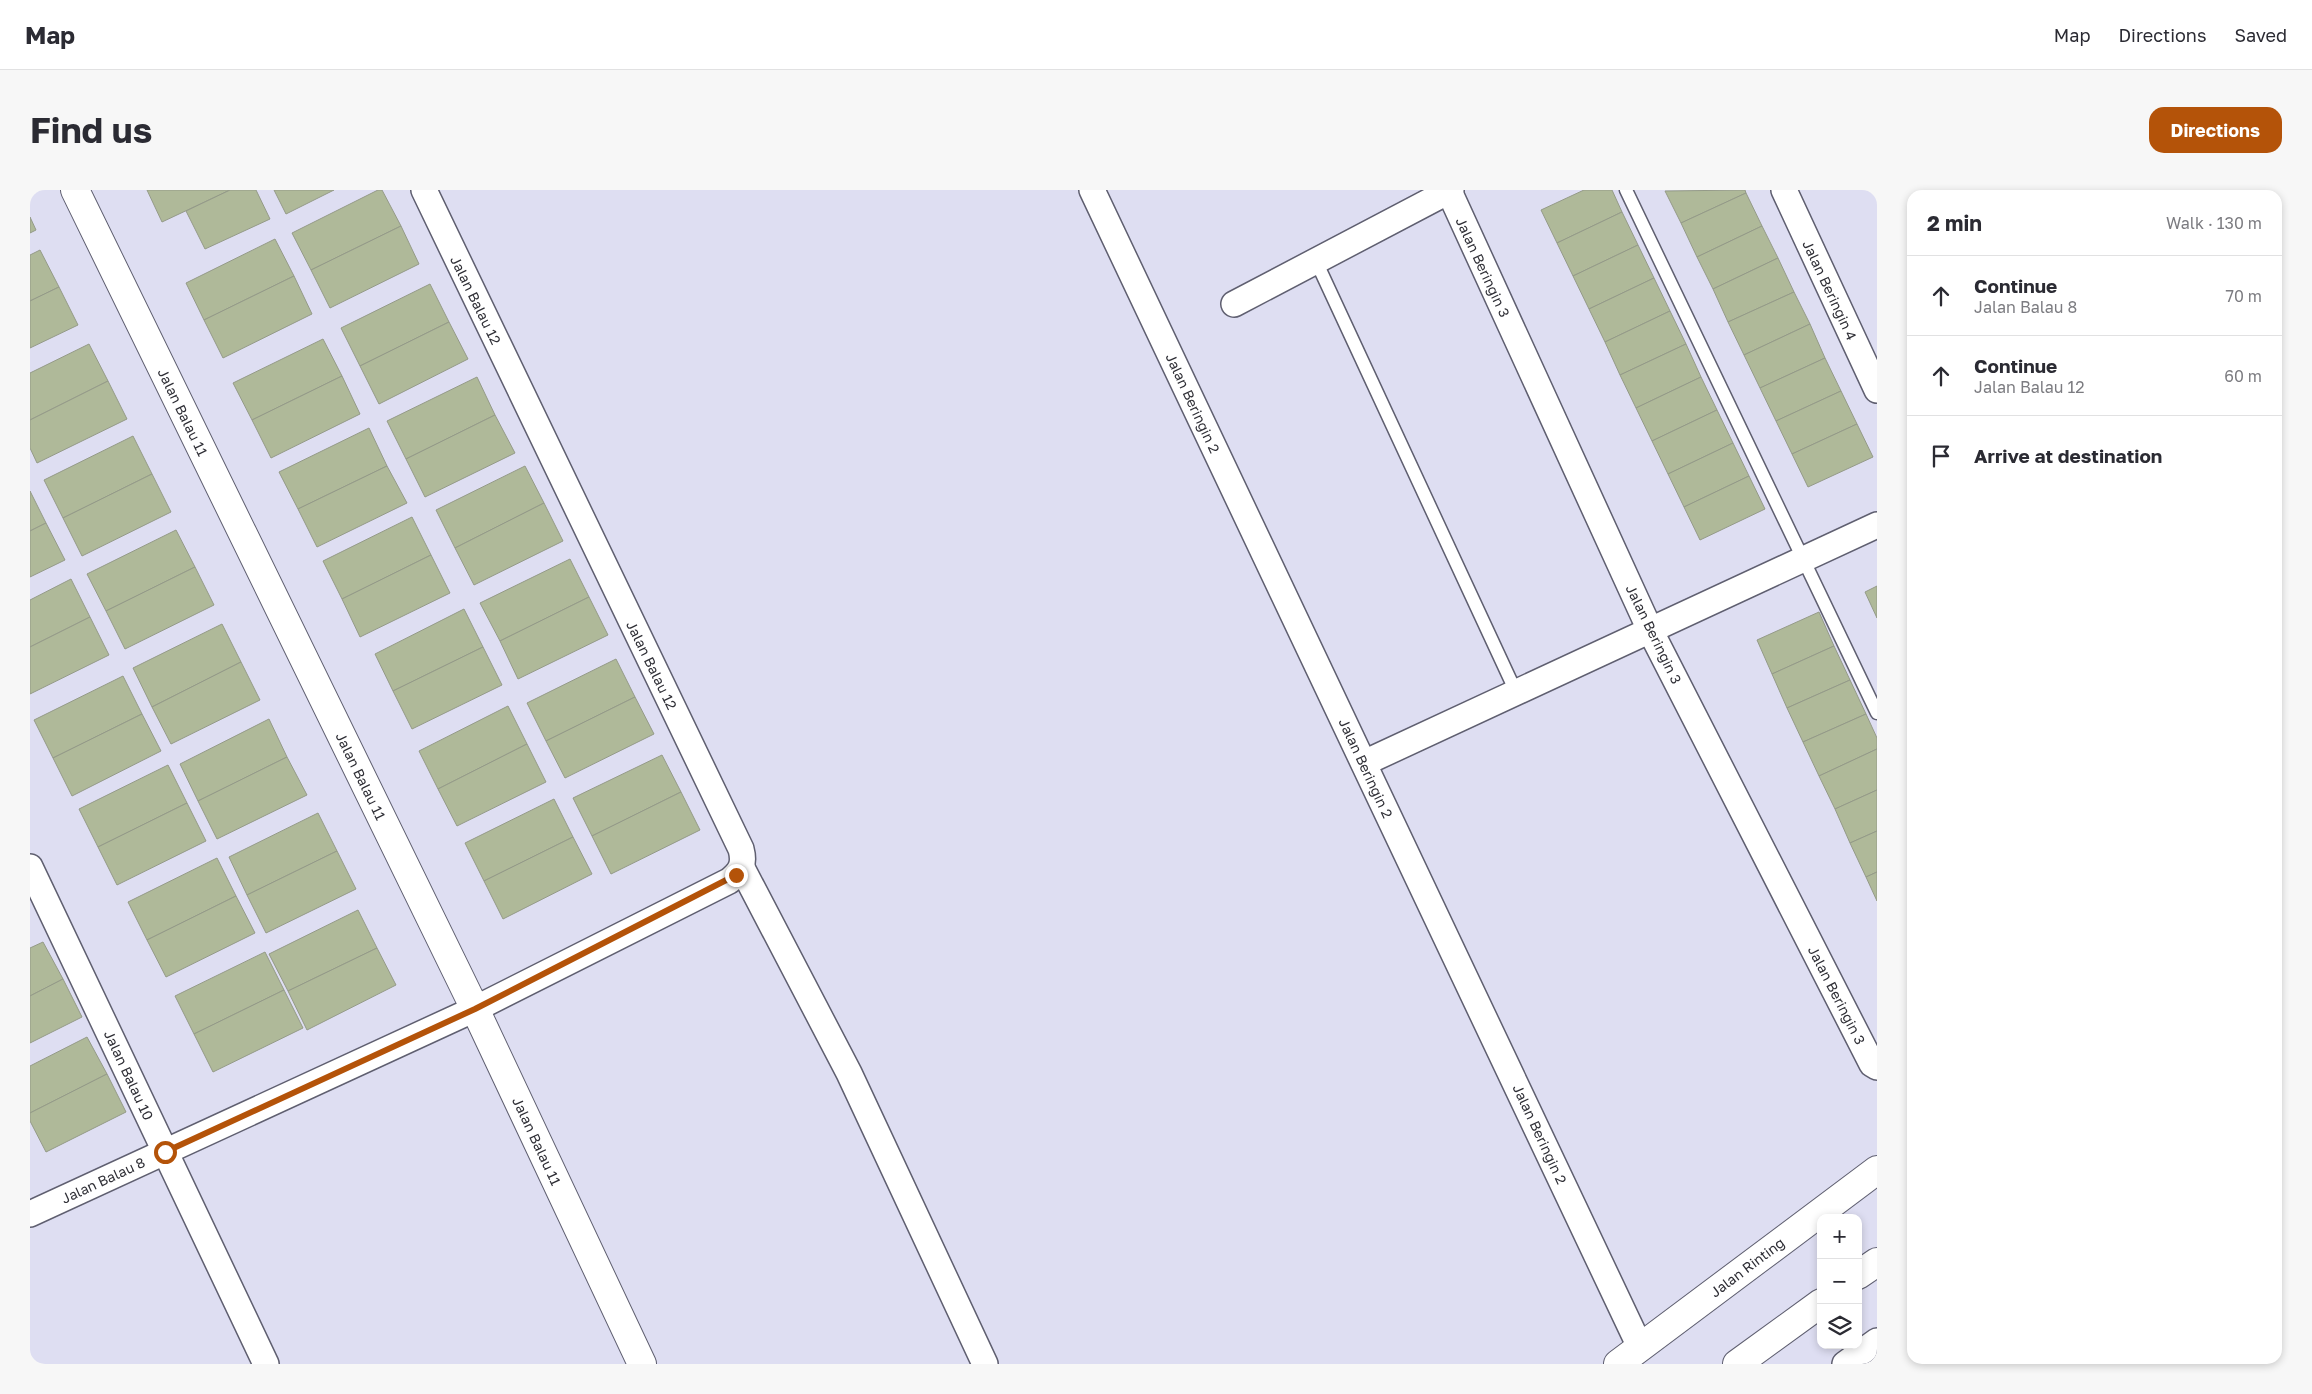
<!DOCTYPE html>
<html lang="en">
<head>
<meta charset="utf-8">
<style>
	:root { --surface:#fff; --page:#f7f7f7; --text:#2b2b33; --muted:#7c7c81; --line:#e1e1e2; --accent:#b45309 }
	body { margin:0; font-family:"Golos Text",sans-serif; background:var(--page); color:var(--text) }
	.controls { position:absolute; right:15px; bottom:15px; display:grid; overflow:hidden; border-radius:10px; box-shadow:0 2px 8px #0003 }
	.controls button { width:45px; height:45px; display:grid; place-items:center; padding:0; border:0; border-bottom:1px solid var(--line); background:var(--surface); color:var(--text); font:25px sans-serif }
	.stop { position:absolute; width:15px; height:15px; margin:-11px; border:4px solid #b45309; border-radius:50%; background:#fff }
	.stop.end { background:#b45309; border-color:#fff; box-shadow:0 1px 5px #0008 }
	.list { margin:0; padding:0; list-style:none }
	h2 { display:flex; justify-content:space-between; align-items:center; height:65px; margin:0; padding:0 20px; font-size:21px }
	h2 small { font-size:16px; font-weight:400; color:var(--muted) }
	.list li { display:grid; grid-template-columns:32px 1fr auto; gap:15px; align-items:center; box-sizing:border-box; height:80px; padding:0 20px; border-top:1px solid var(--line) }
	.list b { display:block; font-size:19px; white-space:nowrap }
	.list p { margin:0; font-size:16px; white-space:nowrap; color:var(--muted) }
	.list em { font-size:16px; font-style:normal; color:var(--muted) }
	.icon { flex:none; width:28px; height:28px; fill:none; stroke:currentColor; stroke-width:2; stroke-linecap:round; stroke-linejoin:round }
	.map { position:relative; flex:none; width:1847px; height:1174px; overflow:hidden; border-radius:15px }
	header { display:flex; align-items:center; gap:30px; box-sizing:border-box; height:70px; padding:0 25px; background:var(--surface); border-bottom:1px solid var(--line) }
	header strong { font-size:24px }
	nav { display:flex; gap:28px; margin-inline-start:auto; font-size:18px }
	.intro { display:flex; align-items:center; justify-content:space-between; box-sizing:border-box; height:120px; padding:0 30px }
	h1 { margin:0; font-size:35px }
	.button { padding:12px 22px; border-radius:15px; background:var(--accent); color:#fff; font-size:18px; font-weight:700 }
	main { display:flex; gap:30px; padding:0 30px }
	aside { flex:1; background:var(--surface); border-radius:15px; box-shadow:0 2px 8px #0003 }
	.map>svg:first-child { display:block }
	.building { fill:#afb999; stroke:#949a88 }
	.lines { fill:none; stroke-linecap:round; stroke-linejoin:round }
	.service-casing { stroke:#5f5f70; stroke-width:15 }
	.minor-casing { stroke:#5f5f70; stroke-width:28 }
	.tertiary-casing { stroke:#5f5f70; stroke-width:30 }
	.secondary-casing { stroke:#5f5f70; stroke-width:30 }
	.service { stroke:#fff; stroke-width:12 }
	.minor { stroke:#fff; stroke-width:25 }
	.tertiary { stroke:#fff; stroke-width:28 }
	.secondary { stroke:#fff; stroke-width:28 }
	.route { stroke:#b45309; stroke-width:6 }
	.labels { text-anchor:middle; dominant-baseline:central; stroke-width:4.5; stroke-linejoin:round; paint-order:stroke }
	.street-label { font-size:14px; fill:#2f2f36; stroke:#fff }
</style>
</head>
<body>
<header>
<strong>Map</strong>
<nav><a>Map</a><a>Directions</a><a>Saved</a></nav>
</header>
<div class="intro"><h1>Find us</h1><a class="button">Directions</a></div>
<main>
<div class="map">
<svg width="1847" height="1174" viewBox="0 0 1847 1174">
	<rect width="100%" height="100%" fill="#dedef2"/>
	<g class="building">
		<path d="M 117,0 L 200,0 L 132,32 Z"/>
		<path d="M 200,0 L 226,0 L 240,29 L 175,59 L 156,21 Z"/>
		<path d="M 244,0 L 304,0 L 256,24 Z"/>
		<path d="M 348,0 L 352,0 L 371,36 L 281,80 L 262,43 Z"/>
		<path d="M 1554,0 L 1582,0 L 1592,22 L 1527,53 L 1511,20 Z"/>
		<path d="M 1715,0 L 1716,3 L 1651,33 L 1635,1 Z"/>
		<path d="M 1716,3 L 1732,36 L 1667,67 L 1651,33 Z"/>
		<path d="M 1592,22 L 1608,55 L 1543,86 L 1527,53 Z"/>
		<path d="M 0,27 L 6,40 L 0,43 Z"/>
		<path d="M 371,36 L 389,74 L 300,118 L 281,80 Z"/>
		<path d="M 1732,36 L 1748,68 L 1683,99 L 1667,67 Z"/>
		<path d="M 245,49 L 264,86 L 174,130 L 156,93 Z"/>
		<path d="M 1608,55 L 1624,88 L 1559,119 L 1543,86 Z"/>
		<path d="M 10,60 L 29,97 L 0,111 L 0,65 Z"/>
		<path d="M 1748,68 L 1764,102 L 1698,132 L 1683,99 Z"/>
		<path d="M 264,86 L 282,124 L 193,168 L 174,130 Z"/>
		<path d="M 1624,88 L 1640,121 L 1575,152 L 1559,119 Z"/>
		<path d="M 400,94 L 419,132 L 330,176 L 311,138 Z"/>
		<path d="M 29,97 L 48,135 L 0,158 L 0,111 Z"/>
		<path d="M 1764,102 L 1780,134 L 1714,165 L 1698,132 Z"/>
		<path d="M 1640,121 L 1656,154 L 1590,185 L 1575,152 Z"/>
		<path d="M 419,132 L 438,169 L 349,214 L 330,176 Z"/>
		<path d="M 1780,134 L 1795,168 L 1730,198 L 1714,165 Z"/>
		<path d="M 293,149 L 312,186 L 222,230 L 203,193 Z"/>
		<path d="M 59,154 L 78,191 L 0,230 L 0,183 Z"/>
		<path d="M 1656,154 L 1671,187 L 1606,218 L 1590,185 Z"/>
		<path d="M 1795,168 L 1811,201 L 1746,231 L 1730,198 Z"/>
		<path d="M 312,186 L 330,224 L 241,268 L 222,230 Z"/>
		<path d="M 447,187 L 465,225 L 376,269 L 357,231 Z"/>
		<path d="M 1671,187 L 1687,220 L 1622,251 L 1606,218 Z"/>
		<path d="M 78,191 L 97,229 L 7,273 L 0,258 L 0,230 Z"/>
		<path d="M 1811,201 L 1827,234 L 1762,264 L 1746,231 Z"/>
		<path d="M 1687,220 L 1703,253 L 1638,284 L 1622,251 Z"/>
		<path d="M 465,225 L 485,263 L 395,307 L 376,269 Z"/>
		<path d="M 1827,234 L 1843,267 L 1778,297 L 1762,264 Z"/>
		<path d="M 339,238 L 357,276 L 268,319 L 249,282 Z"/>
		<path d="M 103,246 L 122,284 L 33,328 L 14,290 Z"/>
		<path d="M 1703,253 L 1719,286 L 1654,317 L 1638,284 Z"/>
		<path d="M 357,276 L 377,313 L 287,357 L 268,319 Z"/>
		<path d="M 495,276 L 514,313 L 425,358 L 406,320 Z"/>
		<path d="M 122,284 L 141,322 L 52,366 L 33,328 Z"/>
		<path d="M 1719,286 L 1735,319 L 1670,350 L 1654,317 Z"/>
		<path d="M 0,301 L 16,333 L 0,341 Z"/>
		<path d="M 514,313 L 533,351 L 444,395 L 425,358 Z"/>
		<path d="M 382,327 L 401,365 L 312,409 L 293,371 Z"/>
		<path d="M 16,333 L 35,370 L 0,387 L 0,341 Z"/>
		<path d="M 146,340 L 165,377 L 76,421 L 57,384 Z"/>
		<path d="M 401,365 L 420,403 L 330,447 L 312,409 Z"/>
		<path d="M 540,369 L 559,407 L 470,451 L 450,413 Z"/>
		<path d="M 165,377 L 184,415 L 95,459 L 76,421 Z"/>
		<path d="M 41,389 L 60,427 L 0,457 L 0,410 Z"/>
		<path d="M 1847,396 L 1847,428 L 1835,402 Z"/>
		<path d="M 559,407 L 578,445 L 488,489 L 470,451 Z"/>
		<path d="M 434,419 L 453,457 L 363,501 L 345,464 Z"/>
		<path d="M 1789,422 L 1804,456 L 1742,484 L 1727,450 Z"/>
		<path d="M 60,427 L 79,465 L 0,504 L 0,457 Z"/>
		<path d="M 192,434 L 211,472 L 122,517 L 103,478 Z"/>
		<path d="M 1804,456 L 1820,490 L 1757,518 L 1742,484 Z"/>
		<path d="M 453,457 L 472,495 L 382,539 L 363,501 Z"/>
		<path d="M 586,469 L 605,507 L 516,551 L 497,513 Z"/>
		<path d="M 211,472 L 230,510 L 141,554 L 122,517 Z"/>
		<path d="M 93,486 L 112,524 L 23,568 L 4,530 Z"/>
		<path d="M 1820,490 L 1836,524 L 1773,552 L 1757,518 Z"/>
		<path d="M 605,507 L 624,544 L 535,588 L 516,551 Z"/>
		<path d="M 478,516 L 497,554 L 408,599 L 389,561 Z"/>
		<path d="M 112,524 L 131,561 L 42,606 L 23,568 Z"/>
		<path d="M 1836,524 L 1847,548 L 1847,559 L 1789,586 L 1773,552 Z"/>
		<path d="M 239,529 L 257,567 L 168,611 L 150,574 Z"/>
		<path d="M 497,554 L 516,592 L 427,636 L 408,599 Z"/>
		<path d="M 1847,559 L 1847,600 L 1805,619 L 1789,586 Z"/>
		<path d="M 632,565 L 651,602 L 562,646 L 543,608 Z"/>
		<path d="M 257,567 L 277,605 L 187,649 L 168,611 Z"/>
		<path d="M 138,575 L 157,613 L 68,657 L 49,619 Z"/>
		<path d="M 1847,600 L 1847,641 L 1820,653 L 1805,619 Z"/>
		<path d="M 651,602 L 670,640 L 581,684 L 562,646 Z"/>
		<path d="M 524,609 L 543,647 L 454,691 L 435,653 Z"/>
		<path d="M 157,613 L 176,651 L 87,695 L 68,657 Z"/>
		<path d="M 288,623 L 307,661 L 217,705 L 199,667 Z"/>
		<path d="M 1847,641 L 1847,682 L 1836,687 L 1820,653 Z"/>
		<path d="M 543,647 L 562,684 L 473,729 L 454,691 Z"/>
		<path d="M 307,661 L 326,699 L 236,743 L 217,705 Z"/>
		<path d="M 187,668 L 206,706 L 117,750 L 98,712 Z"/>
		<path d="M 1847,682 L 1847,711 L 1836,687 Z"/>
		<path d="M 206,706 L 225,743 L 136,787 L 117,750 Z"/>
		<path d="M 328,720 L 347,758 L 258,801 L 239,764 Z"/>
		<path d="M 13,752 L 33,789 L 0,806 L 0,758 Z"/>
		<path d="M 347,758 L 366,795 L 277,840 L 258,801 Z"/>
		<path d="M 235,762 L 254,800 L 164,844 L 145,806 Z"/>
		<path d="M 33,789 L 52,827 L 0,853 L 0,806 Z"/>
		<path d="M 254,800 L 273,838 L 183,882 L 164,844 Z"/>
		<path d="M 57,847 L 77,884 L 0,923 L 0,876 Z"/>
		<path d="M 77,884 L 96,922 L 16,962 L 0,931 L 0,923 Z"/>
	</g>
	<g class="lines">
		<defs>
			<g id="service">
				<path d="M 1596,0 L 1847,523"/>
				<path d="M 1286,71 L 1486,502"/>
			</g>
			<g id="minor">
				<path d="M 1062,0 L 1610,1157"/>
				<path d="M 1754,0 L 1847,200"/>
				<path d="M 1419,1 L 1620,440 L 1842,874 L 1847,877"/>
				<path d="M 1204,114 L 1421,0"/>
				<path d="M 1334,573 L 1847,335"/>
				<path d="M 0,677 L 236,1174"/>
				<path d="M 712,678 L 819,883 L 955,1174"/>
				<path d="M 0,1024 L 445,819 L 699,691 C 711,682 715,674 711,659 L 394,0"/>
				<path d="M 1815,1174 L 1847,1151"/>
			</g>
			<path id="tertiary" d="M 45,0 L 445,819 L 612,1174"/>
			<g id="secondary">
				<path d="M 1828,1085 L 1847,1072"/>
				<path d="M 1588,1174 L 1847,980"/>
				<path d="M 1707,1174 L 1791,1113"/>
			</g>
		</defs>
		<use href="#service" class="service-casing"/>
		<use href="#minor" class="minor-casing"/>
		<use href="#tertiary" class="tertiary-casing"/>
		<use href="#secondary" class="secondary-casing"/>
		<use href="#service" class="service"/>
		<use href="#minor" class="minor"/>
		<use href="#tertiary" class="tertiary"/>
		<use href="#secondary" class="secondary"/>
	</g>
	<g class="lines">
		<path class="route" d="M 135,962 L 445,819 L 706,685"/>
	</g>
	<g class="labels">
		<g class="street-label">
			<text transform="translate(1453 77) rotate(65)">Jalan Beringin 3</text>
			<text transform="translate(1800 100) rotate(65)">Jalan Beringin 4</text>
			<text transform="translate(446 110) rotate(64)">Jalan Balau 12</text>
			<text transform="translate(1163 213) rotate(65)">Jalan Beringin 2</text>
			<text transform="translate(153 222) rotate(64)">Jalan Balau 11</text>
			<text transform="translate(1624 444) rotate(64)">Jalan Beringin 3</text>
			<text transform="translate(622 475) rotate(64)">Jalan Balau 12</text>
			<text transform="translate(1336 578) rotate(65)">Jalan Beringin 2</text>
			<text transform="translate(331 586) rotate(64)">Jalan Balau 11</text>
			<text transform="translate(1807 805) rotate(63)">Jalan Beringin 3</text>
			<text transform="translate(99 885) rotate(65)">Jalan Balau 10</text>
			<text transform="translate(1510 944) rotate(65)">Jalan Beringin 2</text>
			<text transform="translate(507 951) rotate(65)">Jalan Balau 11</text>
			<text transform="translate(73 990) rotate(-25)">Jalan Balau 8</text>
			<text transform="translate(1717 1077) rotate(-37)">Jalan Rinting</text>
		</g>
	</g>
</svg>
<div class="controls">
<button>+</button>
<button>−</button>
<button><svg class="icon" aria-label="layers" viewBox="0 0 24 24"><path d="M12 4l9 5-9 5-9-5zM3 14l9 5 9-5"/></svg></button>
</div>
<div class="stop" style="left:135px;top:962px"></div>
<div class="stop end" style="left:706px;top:685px"></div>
</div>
<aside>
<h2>2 min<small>Walk · 130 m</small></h2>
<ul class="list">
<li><svg class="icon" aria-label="ahead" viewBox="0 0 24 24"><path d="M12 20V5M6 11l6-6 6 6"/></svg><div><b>Continue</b><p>Jalan Balau 8</p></div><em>70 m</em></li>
<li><svg class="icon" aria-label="ahead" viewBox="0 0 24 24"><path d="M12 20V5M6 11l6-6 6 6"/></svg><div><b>Continue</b><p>Jalan Balau 12</p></div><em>60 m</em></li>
<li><svg class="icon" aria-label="arrive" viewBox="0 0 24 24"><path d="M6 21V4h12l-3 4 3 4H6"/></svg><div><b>Arrive at destination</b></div></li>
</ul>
</aside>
</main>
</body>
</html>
